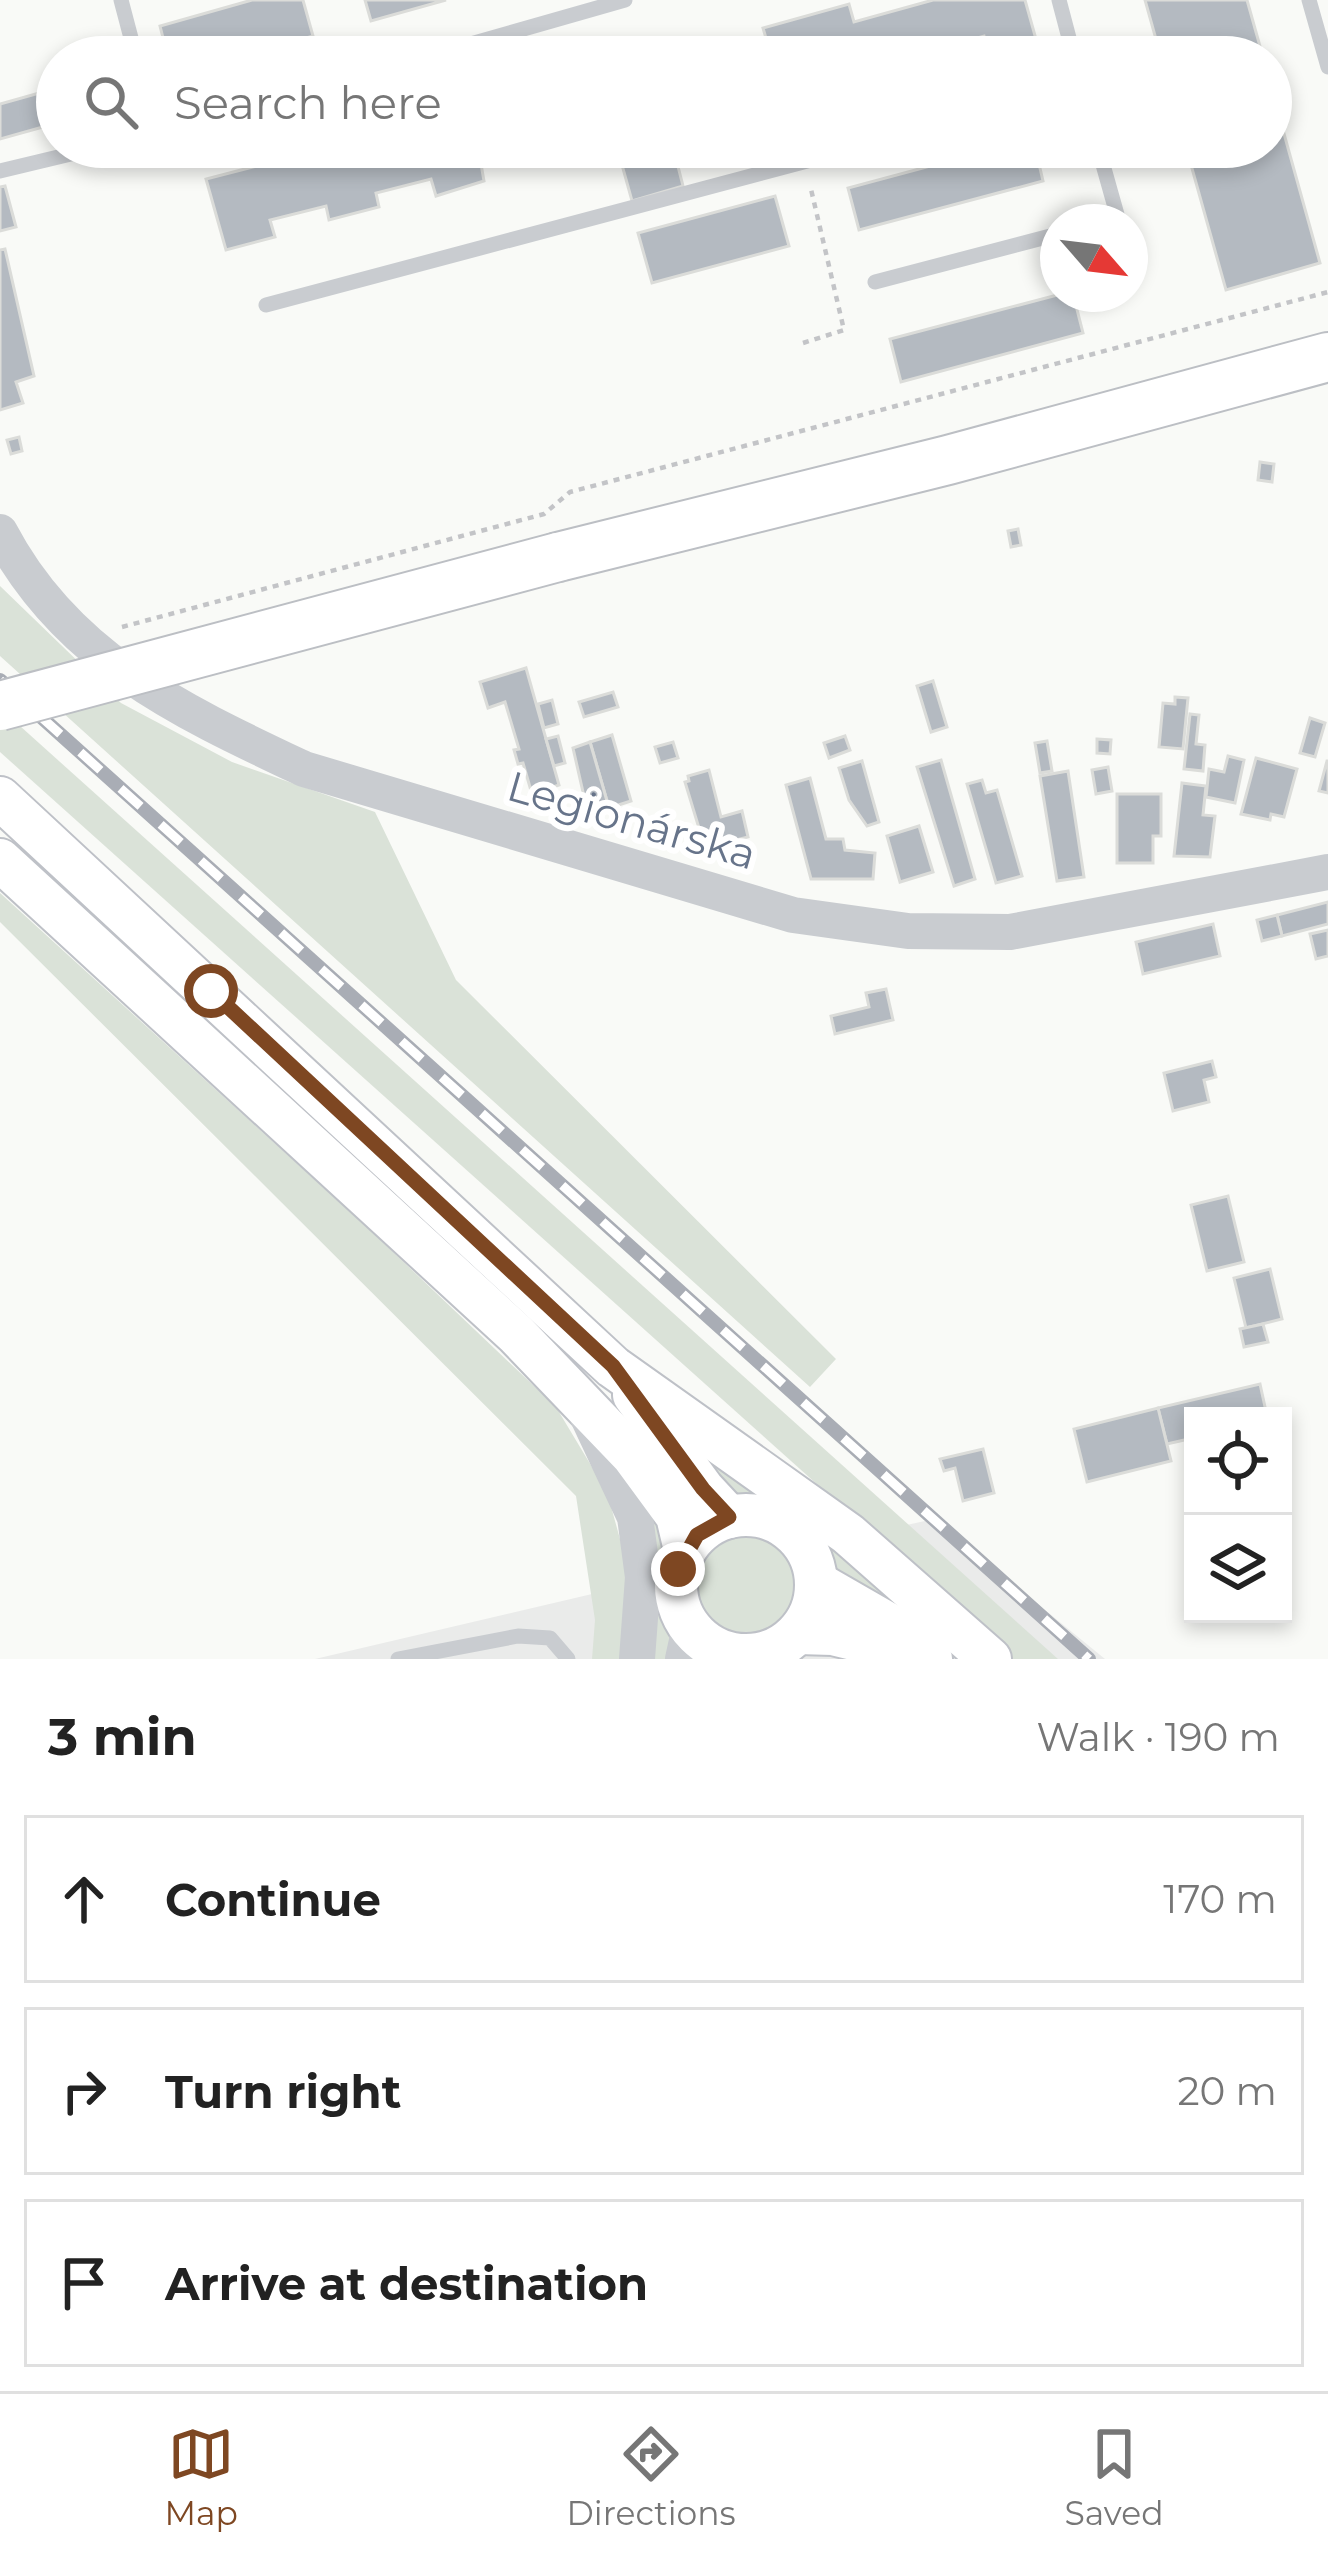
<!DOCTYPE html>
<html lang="en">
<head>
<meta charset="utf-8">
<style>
	:root { --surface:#fff; --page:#f2f2f2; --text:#222; --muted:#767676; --line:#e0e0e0; --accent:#7e4722 }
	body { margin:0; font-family:Montserrat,sans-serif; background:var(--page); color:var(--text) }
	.controls { position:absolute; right:36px; bottom:36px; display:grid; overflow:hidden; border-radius:0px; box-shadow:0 6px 18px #0003 }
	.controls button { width:108px; height:108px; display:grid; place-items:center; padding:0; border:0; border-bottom:3px solid var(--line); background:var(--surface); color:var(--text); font:60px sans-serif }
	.compass { position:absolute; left:1040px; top:204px; width:108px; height:108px; border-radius:50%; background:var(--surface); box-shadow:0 6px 18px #0003; rotate:118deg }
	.stop { position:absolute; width:36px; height:36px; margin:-27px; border:9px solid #7e4722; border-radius:50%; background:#fff }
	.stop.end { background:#7e4722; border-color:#fff; box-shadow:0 3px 12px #0008 }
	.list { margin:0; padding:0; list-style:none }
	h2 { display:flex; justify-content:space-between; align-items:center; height:156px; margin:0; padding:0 48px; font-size:51px }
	h2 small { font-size:39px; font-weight:400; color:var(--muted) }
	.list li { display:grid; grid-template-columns:78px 1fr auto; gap:36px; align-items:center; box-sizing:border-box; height:168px; margin:0 24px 24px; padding:0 24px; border:3px solid var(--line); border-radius:0px }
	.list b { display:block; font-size:45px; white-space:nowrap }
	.list em { font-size:39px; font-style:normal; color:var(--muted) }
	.icon { flex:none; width:66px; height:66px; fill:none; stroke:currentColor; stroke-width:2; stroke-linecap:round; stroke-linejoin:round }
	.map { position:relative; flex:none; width:1328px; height:1659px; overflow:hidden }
	.search { position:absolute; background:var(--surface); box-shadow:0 6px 18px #0003; left:36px; right:36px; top:36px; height:132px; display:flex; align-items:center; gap:30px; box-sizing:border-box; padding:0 42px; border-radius:66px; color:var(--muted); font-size:45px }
	.sheet { height:732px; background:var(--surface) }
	nav { display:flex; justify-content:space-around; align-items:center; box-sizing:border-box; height:168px; border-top:3px solid var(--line); background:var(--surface); font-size:33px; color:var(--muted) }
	nav a { display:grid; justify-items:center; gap:6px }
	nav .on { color:var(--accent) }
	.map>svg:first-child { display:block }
	.built { fill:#eaebea }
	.green { fill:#dae2d8 }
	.building { fill:#b4bac1; stroke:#dbdcd9; stroke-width:3 }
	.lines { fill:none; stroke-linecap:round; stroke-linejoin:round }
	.secondary-casing { stroke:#bec1c7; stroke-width:46 }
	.primary-casing { stroke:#bcbfc4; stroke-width:52 }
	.path { stroke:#c3c4c7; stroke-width:4.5; stroke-dasharray:6 6; stroke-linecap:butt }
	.service { stroke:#c9ccd0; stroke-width:15 }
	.tertiary { stroke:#c9ccd0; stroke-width:36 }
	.secondary { stroke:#fff; stroke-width:42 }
	.primary { stroke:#fff; stroke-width:48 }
	.rail-casing { stroke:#a9adb5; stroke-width:14 }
	.rail { stroke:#fff; stroke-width:9; stroke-dasharray:27; stroke-linecap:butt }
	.primary-bridge-casing { stroke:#bcbfc4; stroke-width:52; stroke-linecap:butt }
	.primary-bridge { stroke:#fff; stroke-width:48 }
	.route { stroke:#7e4722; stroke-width:15 }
	.labels { text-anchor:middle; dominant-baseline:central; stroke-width:12; stroke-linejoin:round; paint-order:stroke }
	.street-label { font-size:42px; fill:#67748a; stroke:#fff }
</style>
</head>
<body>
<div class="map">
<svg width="1328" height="1659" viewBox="0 0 1328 1659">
	<rect width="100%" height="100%" fill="#f9faf7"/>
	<path class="built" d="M 934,1519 L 1105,1659 L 315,1659 L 592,1594 Z"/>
	<g class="green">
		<path d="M 0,586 L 121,703 L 232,762 L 375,812 L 456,980 L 836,1359 L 810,1387 L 0,656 Z"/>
		<path d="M 0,708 L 1058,1659 L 1012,1659 L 0,752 Z"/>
		<path d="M 0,893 L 372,1232 L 556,1407 L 607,1492 L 628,1568 L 625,1659 L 592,1659 L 595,1620 L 576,1496 L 0,922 Z"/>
		<path d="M 669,1425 L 732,1466 L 972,1656 L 830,1571 L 803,1523 L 776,1506 L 734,1495 Z"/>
		<path d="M 655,1502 L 668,1543 L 663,1586 L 670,1619 L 669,1659 L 646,1659 L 649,1529 Z"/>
		<circle cx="746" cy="1585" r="51"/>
	</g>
	<g class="building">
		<path d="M 252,0 L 303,0 L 313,36 L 241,57 L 168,57 L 160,26 Z"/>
		<path d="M 365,0 L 446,0 L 371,21 Z"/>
		<path d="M 933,0 L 1025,0 L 1041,57 L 989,57 L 984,36 L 909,57 L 725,57 L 768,45 L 763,28 L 849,4 L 854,22 Z"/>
		<path d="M 1145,0 L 1247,0 L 1263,57 L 1161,57 Z"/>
		<path d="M 1271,87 L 1320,263 L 1226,290 L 1186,147 L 1271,147 Z"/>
		<path d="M 57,88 L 57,123 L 0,139 L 0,104 Z"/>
		<path d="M 330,147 L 478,147 L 484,181 L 436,196 L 431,179 L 376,193 L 379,207 L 329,220 L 326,206 L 270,220 L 275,237 L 226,250 L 206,179 Z"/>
		<path d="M 617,147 L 673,147 L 683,186 L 632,201 Z"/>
		<path d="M 1001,147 L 1035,147 L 1043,181 L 859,230 L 848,188 Z"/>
		<path d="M 5,186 L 16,227 L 0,231 L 0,187 Z"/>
		<path d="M 775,196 L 789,246 L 652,283 L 638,233 Z"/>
		<path d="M 5,249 L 34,376 L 16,382 L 23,403 L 0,410 L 0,250 Z"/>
		<path d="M 1061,294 L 1073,294 L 1083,333 L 901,382 L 890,339 Z"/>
		<path d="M 19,437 L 22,451 L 11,454 L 7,440 Z"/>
		<path d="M 1260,462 L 1274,464 L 1272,482 L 1258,480 Z"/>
		<path d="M 1018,529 L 1021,545 L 1011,547 L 1008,531 Z"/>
		<path d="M 526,668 L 559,785 L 532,794 L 523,763 L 518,764 L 514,750 L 519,749 L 505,702 L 488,708 L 480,682 Z"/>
		<path d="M 933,681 L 947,727 L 931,732 L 917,686 Z"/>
		<path d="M 613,692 L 618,707 L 584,717 L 579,702 Z"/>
		<path d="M 1175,697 L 1188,698 L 1183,749 L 1159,747 L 1163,703 L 1175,704 Z"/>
		<path d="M 552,700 L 558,724 L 544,728 L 538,704 Z"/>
		<path d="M 1190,714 L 1199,715 L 1196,744 L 1205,745 L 1203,771 L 1184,769 Z"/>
		<path d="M 1310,718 L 1325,723 L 1315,757 L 1300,753 Z"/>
		<path d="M 612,735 L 631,801 L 609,808 L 590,742 Z"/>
		<path d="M 558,736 L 565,763 L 554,766 L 546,739 Z"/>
		<path d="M 845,736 L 850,750 L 829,758 L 824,743 Z"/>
		<path d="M 1097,739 L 1111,740 L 1110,754 L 1097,753 Z"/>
		<path d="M 1047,741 L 1052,771 L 1040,773 L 1035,743 Z"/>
		<path d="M 590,742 L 609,808 L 588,814 L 573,748 Z"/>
		<path d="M 673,742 L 678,758 L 660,763 L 655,747 Z"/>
		<path d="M 1228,756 L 1244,760 L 1235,803 L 1206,797 L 1209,769 L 1224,772 Z"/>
		<path d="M 1256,758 L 1297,769 L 1284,817 L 1271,814 L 1270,820 L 1241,814 Z"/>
		<path d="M 941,760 L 975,879 L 954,886 L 917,767 Z"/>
		<path d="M 862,761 L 879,822 L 867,826 L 849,800 L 839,768 Z"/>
		<path d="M 1327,761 L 1328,761 L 1328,793 L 1319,791 Z"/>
		<path d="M 1108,767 L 1112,791 L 1096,794 L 1092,770 Z"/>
		<path d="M 709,770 L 721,817 L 742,811 L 748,837 L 705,848 L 685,782 L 689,781 L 688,776 Z"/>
		<path d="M 1068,771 L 1084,877 L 1057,881 L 1040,776 Z"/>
		<path d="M 810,778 L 826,839 L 843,839 L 845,850 L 875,853 L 873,879 L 811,879 L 786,785 Z"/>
		<path d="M 982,780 L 986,793 L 997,790 L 1022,876 L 996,883 L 967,784 Z"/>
		<path d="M 1182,783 L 1206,786 L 1203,815 L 1215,816 L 1210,857 L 1174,856 Z"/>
		<path d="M 1117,794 L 1161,794 L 1161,836 L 1153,836 L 1153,863 L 1117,863 Z"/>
		<path d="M 919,826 L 933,872 L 900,882 L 887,836 Z"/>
		<path d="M 1328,902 L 1328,924 L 1282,936 L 1277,915 Z"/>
		<path d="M 1277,915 L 1282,936 L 1262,941 L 1257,920 Z"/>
		<path d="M 1213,924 L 1220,956 L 1143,974 L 1136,942 Z"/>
		<path d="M 1328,930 L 1328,956 L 1316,959 L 1310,934 Z"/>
		<path d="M 886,989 L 893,1020 L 835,1034 L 831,1016 L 869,1007 L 866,993 Z"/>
		<path d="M 1212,1061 L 1216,1077 L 1204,1080 L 1209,1102 L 1173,1111 L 1164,1073 Z"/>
		<path d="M 1228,1196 L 1244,1262 L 1207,1271 L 1191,1205 Z"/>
		<path d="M 1270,1269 L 1282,1319 L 1246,1328 L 1234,1278 Z"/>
		<path d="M 1263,1324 L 1268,1342 L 1244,1347 L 1240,1329 Z"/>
		<path d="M 1260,1384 L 1267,1416 L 1193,1416 L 1193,1438 L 1167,1444 L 1158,1408 Z"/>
		<path d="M 1158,1408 L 1171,1461 L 1087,1482 L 1074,1429 Z"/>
		<path d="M 983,1449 L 994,1493 L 963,1501 L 955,1468 L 944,1471 L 940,1459 Z"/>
	</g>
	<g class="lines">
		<defs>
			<g id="secondary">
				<path d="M 0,798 L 613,1367 L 848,1534 L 990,1659"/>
				<path d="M 0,860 L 516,1334 L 633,1456 L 677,1516 L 685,1550"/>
				<path d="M 634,1395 L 703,1489 L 729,1517"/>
				<circle cx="746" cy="1585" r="70"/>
				<path d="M 817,1583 L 897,1629 L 931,1659"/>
				<path d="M 798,1633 L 833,1634 L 910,1653"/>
			</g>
			<path id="primary" d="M 558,557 L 948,460 L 1328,357"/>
		</defs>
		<use href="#secondary" class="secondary-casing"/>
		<use href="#primary" class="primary-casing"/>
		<g class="path">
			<path d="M 803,343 L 844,330 L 810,185"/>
			<path d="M 122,627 L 544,514 L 570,492 L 1328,292"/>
		</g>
		<g class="service">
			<path d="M 121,0 L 136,57"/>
			<path d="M 1059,0 L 1074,57"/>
			<path d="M 1309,0 L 1328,67"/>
			<path d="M 425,57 L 625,0"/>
			<path d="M 1098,147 L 1118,218 L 1102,222"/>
			<path d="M 0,171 L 100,147"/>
			<path d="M 875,282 L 1058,234"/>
			<path d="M 266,305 L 860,147"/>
			<path d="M 398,1659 L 518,1636 L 550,1638 L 568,1659"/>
		</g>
		<g class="tertiary">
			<path d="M 0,532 C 66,658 181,711 304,769 L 793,915 L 908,931 L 1010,932 L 1328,872"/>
			<path d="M 588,1417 L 635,1517 L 643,1577 L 637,1659"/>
			<path d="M 683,1659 L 690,1627"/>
			<path d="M 742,1659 L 747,1655"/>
		</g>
		<use href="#secondary" class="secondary"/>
		<use href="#primary" class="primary"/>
		<defs>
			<path id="rail" d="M 0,680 L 1089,1659"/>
		</defs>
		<use href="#rail" class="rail-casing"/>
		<use href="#rail" class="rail"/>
		<defs>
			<path id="primary-bridge" d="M 0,706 L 558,557"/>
		</defs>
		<use href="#primary-bridge" class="primary-bridge-casing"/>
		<use href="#primary-bridge" class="primary-bridge"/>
	</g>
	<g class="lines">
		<path class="route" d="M 211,991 L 613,1366 L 703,1489 L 729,1517 L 697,1535 L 678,1569"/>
	</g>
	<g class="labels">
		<g class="street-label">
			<text transform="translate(632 820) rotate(16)">Legionárska</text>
		</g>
	</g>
</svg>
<div class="controls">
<button><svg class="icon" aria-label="locate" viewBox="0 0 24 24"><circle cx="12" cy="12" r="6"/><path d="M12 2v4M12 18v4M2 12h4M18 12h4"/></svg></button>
<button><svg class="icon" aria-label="layers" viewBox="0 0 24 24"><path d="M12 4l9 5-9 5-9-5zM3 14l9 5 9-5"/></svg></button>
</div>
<svg class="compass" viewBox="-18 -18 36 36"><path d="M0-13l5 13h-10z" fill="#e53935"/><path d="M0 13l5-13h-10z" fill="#767676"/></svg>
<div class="stop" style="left:211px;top:991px"></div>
<div class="stop end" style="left:678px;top:1569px"></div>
<div class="search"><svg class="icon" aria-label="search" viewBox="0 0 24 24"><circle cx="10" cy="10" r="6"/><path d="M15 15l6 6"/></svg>Search here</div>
</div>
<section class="sheet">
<h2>3 min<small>Walk · 190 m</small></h2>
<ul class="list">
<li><svg class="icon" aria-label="ahead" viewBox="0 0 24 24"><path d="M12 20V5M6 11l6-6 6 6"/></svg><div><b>Continue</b></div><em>170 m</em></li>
<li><svg class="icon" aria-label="right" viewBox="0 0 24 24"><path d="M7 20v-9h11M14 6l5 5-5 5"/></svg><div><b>Turn right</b></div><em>20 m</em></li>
<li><svg class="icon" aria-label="arrive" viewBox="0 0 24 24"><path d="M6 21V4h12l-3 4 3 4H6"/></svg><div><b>Arrive at destination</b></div></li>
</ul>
</section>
<nav>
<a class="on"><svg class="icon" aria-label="map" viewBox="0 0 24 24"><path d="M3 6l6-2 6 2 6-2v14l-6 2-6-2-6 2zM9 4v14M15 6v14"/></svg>Map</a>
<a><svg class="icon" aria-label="directions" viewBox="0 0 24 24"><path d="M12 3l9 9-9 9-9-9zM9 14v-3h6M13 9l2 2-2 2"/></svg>Directions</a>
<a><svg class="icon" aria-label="saved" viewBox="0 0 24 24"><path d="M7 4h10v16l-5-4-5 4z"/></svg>Saved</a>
</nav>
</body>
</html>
